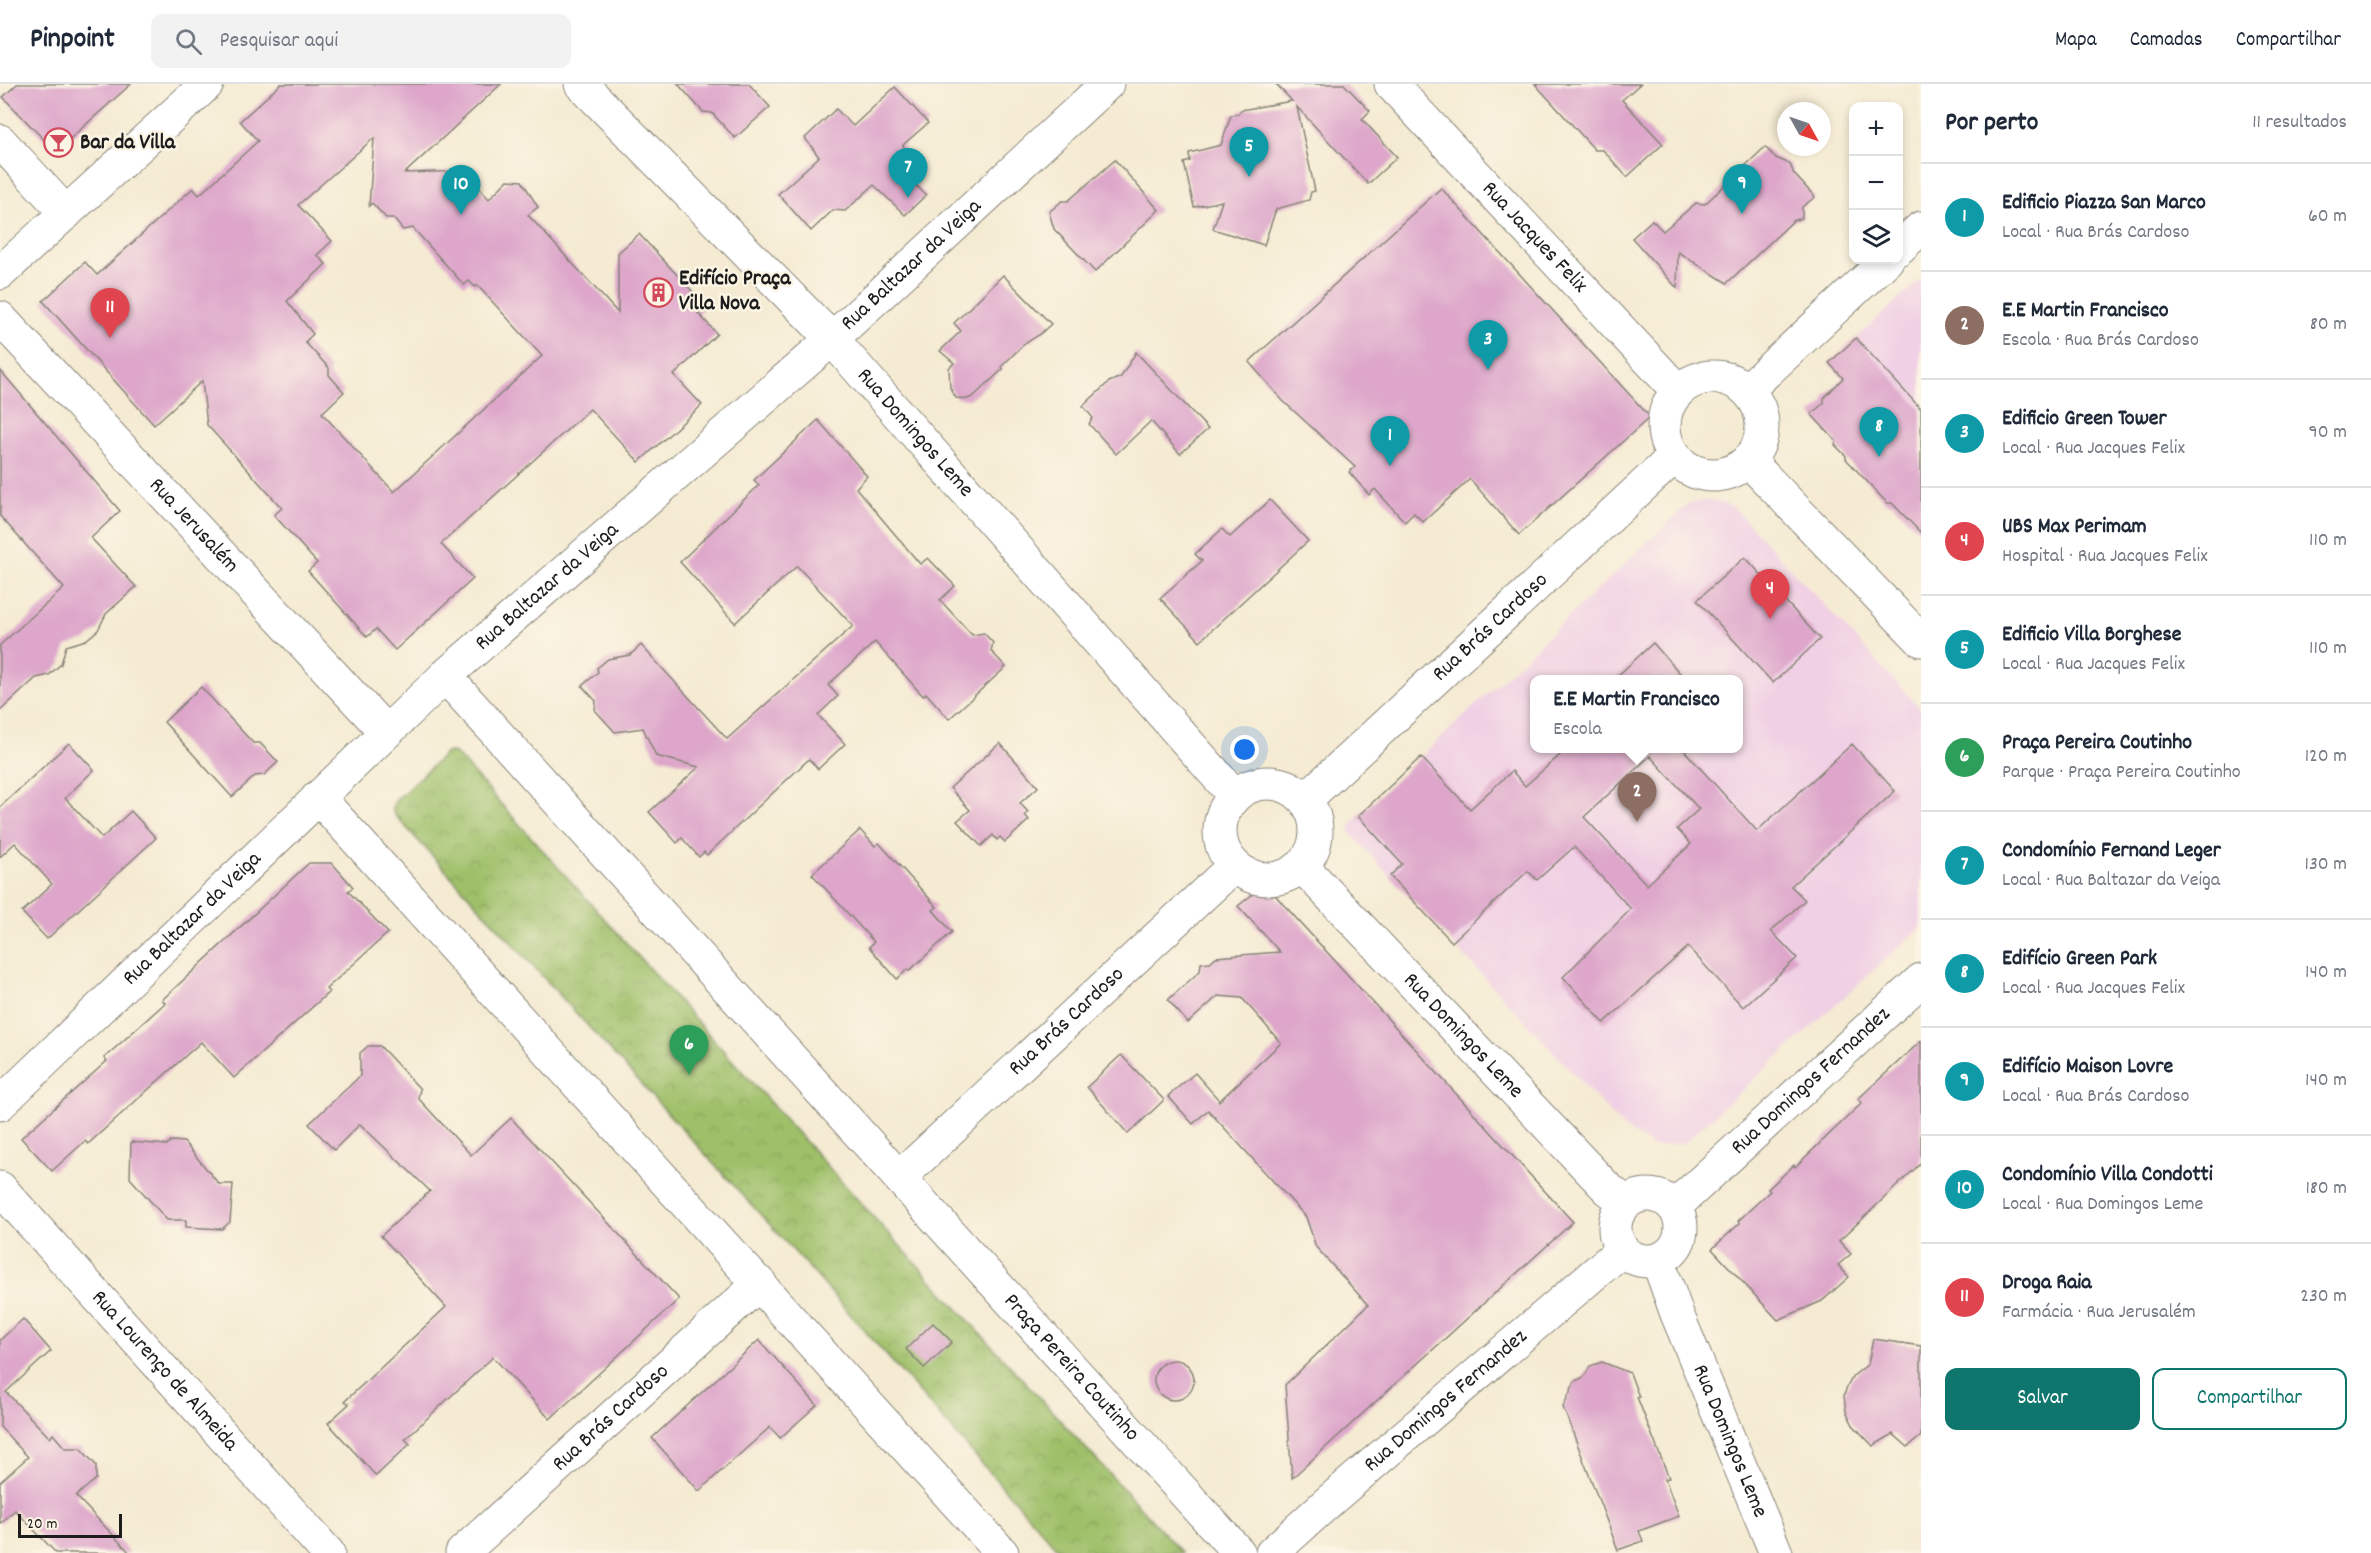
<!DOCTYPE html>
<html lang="pt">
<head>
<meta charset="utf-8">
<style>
	:root { --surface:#fff; --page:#f2f2f3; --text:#1f2937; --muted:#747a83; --line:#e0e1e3; --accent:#0f766e }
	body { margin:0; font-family:Dekko,sans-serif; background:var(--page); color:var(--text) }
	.controls { position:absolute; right:18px; top:18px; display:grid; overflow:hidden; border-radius:12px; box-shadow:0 3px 9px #0003 }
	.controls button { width:54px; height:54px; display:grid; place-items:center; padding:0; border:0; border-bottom:2px solid var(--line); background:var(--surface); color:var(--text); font:30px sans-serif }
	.compass { position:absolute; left:1777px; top:18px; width:54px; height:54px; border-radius:50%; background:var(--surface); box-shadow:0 3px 9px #0003; rotate:130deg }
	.scale { position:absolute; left:18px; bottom:15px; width:104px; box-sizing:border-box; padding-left:6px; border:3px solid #1c1c1c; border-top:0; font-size:16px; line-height:21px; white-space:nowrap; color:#1c1c1c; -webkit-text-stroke:4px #fcf5e5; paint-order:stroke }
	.you { position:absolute; left:1245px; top:666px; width:21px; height:21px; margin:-15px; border:4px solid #fff; border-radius:50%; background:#1a73e8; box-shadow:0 0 0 9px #1a73e833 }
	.badge { display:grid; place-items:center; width:39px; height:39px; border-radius:50%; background:var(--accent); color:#fff; font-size:20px; font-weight:700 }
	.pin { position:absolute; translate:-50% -50px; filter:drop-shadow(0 2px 3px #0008) }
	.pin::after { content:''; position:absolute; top:32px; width:21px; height:18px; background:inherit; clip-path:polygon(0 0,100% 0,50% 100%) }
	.popup { position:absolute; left:1530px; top:591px; width:213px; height:78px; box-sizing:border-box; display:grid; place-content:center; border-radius:12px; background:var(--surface); filter:drop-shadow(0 2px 4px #0005); font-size:20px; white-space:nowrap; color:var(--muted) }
	.popup b { font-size:22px; color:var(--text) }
	.popup::after { content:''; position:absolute; left:50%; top:100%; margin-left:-12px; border:12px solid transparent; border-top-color:var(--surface) }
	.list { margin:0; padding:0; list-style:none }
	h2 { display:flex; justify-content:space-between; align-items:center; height:78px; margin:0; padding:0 24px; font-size:26px }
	h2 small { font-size:20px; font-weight:400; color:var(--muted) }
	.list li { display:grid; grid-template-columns:39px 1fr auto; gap:18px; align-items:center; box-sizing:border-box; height:108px; padding:0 24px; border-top:2px solid var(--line) }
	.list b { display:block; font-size:22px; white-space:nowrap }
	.list p { margin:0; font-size:20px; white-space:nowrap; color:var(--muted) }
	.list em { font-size:20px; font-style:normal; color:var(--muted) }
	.actions { display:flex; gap:12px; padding:18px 24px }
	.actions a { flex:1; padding:14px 0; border:2px solid var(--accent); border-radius:12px; text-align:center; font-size:21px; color:var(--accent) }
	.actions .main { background:var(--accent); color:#fff }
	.icon { flex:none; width:33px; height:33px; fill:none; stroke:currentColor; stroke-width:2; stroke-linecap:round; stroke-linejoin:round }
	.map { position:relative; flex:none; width:1921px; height:1469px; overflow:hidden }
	header { display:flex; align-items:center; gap:36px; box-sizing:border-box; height:84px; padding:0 30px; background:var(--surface); border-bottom:2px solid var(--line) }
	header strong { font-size:28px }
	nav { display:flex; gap:33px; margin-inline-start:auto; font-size:21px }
	.search { width:420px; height:54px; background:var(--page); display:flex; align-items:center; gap:15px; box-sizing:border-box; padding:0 21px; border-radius:12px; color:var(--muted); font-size:22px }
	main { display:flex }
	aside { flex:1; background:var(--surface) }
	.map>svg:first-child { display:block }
	.built { fill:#f0d0e4; fill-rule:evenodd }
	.park { fill:url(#park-crowns); stroke:#5e6e42; stroke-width:1.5 }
	.building { fill:#dda6ca; fill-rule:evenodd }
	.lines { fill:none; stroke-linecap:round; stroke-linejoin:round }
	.street-casing { stroke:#888478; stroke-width:35 }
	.secondary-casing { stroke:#888478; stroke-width:35 }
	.street { stroke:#fff; stroke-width:33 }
	.secondary { stroke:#fff; stroke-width:33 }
	.labels { text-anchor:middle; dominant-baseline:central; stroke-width:5; stroke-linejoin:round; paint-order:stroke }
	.poi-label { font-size:22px; font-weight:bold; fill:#1c1c1c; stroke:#fcf5e5; text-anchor:start }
	.street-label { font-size:22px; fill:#1c1c1c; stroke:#fcf5e5 }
</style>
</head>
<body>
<header>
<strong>Pinpoint</strong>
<div class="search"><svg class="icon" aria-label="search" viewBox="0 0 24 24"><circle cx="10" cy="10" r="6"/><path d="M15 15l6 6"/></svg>Pesquisar aqui</div>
<nav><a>Mapa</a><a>Camadas</a><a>Compartilhar</a></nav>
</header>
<main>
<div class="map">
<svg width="1921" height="1469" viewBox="0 0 1921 1469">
	<defs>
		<pattern id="park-crowns" width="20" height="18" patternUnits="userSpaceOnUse" patternTransform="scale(1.5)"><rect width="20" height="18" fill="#9fc069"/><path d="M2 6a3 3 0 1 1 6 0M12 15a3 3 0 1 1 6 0" fill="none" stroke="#88a45a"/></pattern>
	</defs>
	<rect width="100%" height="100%" fill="#fcf5e5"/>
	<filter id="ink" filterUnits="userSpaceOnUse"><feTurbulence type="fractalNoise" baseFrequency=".0167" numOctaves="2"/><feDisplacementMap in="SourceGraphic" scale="12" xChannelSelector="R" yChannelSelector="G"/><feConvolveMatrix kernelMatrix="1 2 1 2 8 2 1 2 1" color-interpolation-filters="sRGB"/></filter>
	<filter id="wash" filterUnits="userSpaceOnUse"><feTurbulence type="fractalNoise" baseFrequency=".008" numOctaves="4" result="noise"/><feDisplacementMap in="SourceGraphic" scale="24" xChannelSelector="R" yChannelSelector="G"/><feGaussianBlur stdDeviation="1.35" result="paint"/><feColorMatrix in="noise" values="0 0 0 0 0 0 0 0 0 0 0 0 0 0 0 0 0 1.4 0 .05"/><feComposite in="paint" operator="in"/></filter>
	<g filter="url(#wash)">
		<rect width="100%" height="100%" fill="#f5ebd3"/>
		<g class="built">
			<path d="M 1921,195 L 1921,325 L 1856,254 Z"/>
			<path d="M 1712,416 L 1733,423 L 1921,625 L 1921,843 L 1684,1059 L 1653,1063 L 1623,1043 L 1351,750 L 1349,743 L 1358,732 L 1689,419 ZM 1535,596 L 1739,596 L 1739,664 L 1535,664 Z"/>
		</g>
		<path class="park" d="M 451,668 L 456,670 L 867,1126 L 1182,1469 L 1061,1469 L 812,1187 L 394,730 L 392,723 L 396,716 L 446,669 Z"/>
		<g id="blocks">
			<g class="building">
				<path d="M 17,0 L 131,0 L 62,62 L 50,62 L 3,13 Z"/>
				<path d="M 281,0 L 501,0 L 405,89 L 464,87 L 489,115 L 508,96 L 522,97 L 538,123 L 528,131 L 618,229 L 618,169 L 639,150 L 706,222 L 698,229 L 717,250 L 674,291 L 702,321 L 639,378 L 590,325 L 441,460 L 473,495 L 395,566 L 376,545 L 367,553 L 308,487 L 317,479 L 274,431 L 282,424 L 207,341 L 202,297 L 154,341 L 43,217 L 85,178 L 97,191 L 193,104 L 199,111 L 258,57 L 240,37 ZM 374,54 L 369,122 L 372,119 L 386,134 L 393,134 L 403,146 L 413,144 L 464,201 L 469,197 L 475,203 L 477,201 L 542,272 L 394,408 L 322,329 L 344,308 L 329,291 L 329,284 L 305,258 L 313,250 L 287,217 L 326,180 L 317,171 L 332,157 L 298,121 Z"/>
				<path d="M 678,0 L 749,0 L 770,23 L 735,54 L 712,29 L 703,28 Z"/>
				<path d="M 1276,0 L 1344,0 L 1370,27 L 1362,35 L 1397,73 L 1368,100 L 1297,23 L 1315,107 L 1311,108 L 1309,116 L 1276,125 L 1264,161 L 1213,145 L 1222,117 L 1194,123 L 1184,79 L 1190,77 L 1189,69 L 1221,61 L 1231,31 L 1238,30 L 1241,26 L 1292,17 Z"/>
				<path d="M 1535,0 L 1640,0 L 1622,16 L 1663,60 L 1627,93 L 1603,66 L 1595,66 Z"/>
				<path d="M 895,3 L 928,39 L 903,61 L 907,70 L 899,85 L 926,111 L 905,131 L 874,101 L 845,127 L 833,126 L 811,147 L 778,110 L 819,73 L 805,54 L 836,25 L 853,42 Z"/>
				<path d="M 1765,63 L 1776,74 L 1790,80 L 1794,90 L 1815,113 L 1802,123 L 1802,134 L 1793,137 L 1727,199 L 1678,168 L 1677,204 L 1632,154 L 1652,136 L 1663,147 L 1696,119 L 1705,120 Z"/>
				<path d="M 1115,76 L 1159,126 L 1095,188 L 1054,145 L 1049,128 L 1062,117 L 1068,117 Z"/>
				<path d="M 1441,104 L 1650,333 L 1519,451 L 1470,395 L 1423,438 L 1414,429 L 1405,438 L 1375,405 L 1369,411 L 1349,388 L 1355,383 L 1283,317 L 1249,278 Z"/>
				<path d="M 1003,191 L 1051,240 L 1039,251 L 1024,260 L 1002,282 L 1003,285 L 974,312 L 968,315 L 956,314 L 950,304 L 949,284 L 954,279 L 940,267 L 961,247 L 954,239 Z"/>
				<path d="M 1856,254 L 1921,325 L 1921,449 L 1892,419 L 1887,419 L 1846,375 L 1846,372 L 1835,361 L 1836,357 L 1811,330 L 1824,319 L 1824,314 L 1843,294 L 1829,279 Z"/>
				<path d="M 1136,268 L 1208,345 L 1180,370 L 1151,337 L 1116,370 L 1089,340 L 1093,334 L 1083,322 L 1109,298 L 1121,293 Z"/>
				<path d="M 0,286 L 120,427 L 91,454 L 136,503 L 106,530 L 98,546 L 86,556 L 66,562 L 61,580 L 49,591 L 36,594 L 0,627 L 0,561 L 64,504 L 0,432 Z"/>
				<path d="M 818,336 L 867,392 L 856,404 L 920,480 L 928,474 L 955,502 L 940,516 L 972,551 L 984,549 L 993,559 L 991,567 L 1006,583 L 949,635 L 926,609 L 923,612 L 875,558 L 828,601 L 838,612 L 818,631 L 845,660 L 818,685 L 809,675 L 707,771 L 704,768 L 699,773 L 682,754 L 677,759 L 649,728 L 699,683 L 656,672 L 643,644 L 615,648 L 595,626 L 596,617 L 582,602 L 598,588 L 597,584 L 608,575 L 630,571 L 641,561 L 727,655 L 853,542 L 797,482 L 735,539 L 680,478 L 759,401 L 754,396 Z"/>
				<path d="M 1270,416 L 1308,457 L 1200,557 L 1160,514 L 1202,477 L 1195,470 L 1222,445 L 1230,453 Z"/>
				<path d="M 1745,473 L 1820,555 L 1773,599 L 1697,516 Z"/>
				<path d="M 1653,559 L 1686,596 L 1613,596 Z"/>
				<path d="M 201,603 L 253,659 L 260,659 L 278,678 L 264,691 L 255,692 L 232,713 L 164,638 Z"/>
				<path d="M 69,659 L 94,686 L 65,714 L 102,754 L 131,727 L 156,754 L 47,855 L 22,828 L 52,800 L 15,759 L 0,773 L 0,723 Z"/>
				<path d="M 1000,659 L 1038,703 L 1020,719 L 1028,728 L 1025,731 L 1029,736 L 1005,758 L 1000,753 L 997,756 L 993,751 L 981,762 L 957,737 L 970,726 L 950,704 Z"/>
				<path d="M 1852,660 L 1895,707 L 1791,802 L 1805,816 L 1771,847 L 1797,874 L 1743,923 L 1688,863 L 1604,939 L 1563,893 L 1631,825 L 1574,763 L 1537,796 L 1528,787 L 1452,858 L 1390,792 L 1402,780 L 1358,732 L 1421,673 L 1470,725 L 1512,687 L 1525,702 L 1568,664 L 1682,664 L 1757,747 ZM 1650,672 L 1699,725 L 1677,745 L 1691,760 L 1647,801 L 1584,733 Z"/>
				<path d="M 860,746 L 875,762 L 879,759 L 937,823 L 933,826 L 952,848 L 909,887 L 908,885 L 897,895 L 869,863 L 874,858 L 812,790 Z"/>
				<path d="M 309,779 L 332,779 L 353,803 L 348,807 L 388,849 L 326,905 L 329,908 L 234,994 L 201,958 L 88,1060 L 85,1057 L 52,1087 L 21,1054 L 107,977 L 104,974 L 165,919 L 162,916 Z"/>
				<path d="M 1258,806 L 1274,810 L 1573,1138 L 1292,1394 L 1285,1301 L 1368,1221 L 1316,1163 L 1306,1133 L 1208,1026 L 1193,1040 L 1168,1012 L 1195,989 L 1219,1016 L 1218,1018 L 1281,959 L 1242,914 L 1218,912 L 1188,939 L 1168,916 L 1200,887 L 1201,879 L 1210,878 L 1216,873 L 1280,868 L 1238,822 Z"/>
				<path d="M 1921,957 L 1921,1079 L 1839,1157 L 1851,1170 L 1838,1181 L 1849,1193 L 1822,1217 L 1778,1236 L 1712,1165 L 1740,1139 L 1738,1137 L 1770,1107 L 1768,1105 L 1794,1081 L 1795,1083 L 1862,1019 L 1858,1015 Z"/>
				<path d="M 368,962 L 380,962 L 420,1005 L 418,1014 L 471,1071 L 511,1034 L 679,1215 L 550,1335 L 493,1273 L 405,1355 L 410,1360 L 376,1392 L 328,1339 L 349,1320 L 345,1317 L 446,1223 L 381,1152 L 430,1107 L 360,1040 L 334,1066 L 309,1040 L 360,992 L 360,969 Z"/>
				<path d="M 1121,971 L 1164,1016 L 1128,1050 L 1087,1003 Z"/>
				<path d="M 172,1057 L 184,1058 L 219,1100 L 233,1100 L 230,1138 L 222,1145 L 186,1143 L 186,1136 L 167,1136 L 130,1094 L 131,1058 L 167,1061 Z"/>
				<path d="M 23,1235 L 51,1267 L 6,1308 L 50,1354 L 53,1350 L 65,1364 L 80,1364 L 96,1381 L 96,1395 L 76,1412 L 130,1469 L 56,1469 L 15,1426 L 0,1440 L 0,1398 L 28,1373 L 0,1343 L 0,1256 Z"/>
				<path d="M 933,1239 L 952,1258 L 924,1284 L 906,1265 Z"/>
				<path d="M 1873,1255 L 1921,1262 L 1921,1352 L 1908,1363 L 1893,1350 L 1873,1362 L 1853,1341 L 1846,1327 L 1844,1312 L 1846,1305 L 1853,1292 L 1868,1280 Z"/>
				<path d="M 759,1256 L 817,1321 L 780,1354 L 770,1343 L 699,1407 L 652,1354 Z"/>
				<circle cx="1174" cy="1296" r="20"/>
				<path d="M 1602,1278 L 1630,1289 L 1639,1313 L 1637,1313 L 1669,1394 L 1665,1395 L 1679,1432 L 1639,1447 L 1643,1457 L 1618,1466 L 1563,1323 L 1575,1297 L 1584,1293 L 1590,1282 Z"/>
			</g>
		</g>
	</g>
	<g filter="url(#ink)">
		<use href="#blocks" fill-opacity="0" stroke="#888478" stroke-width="1.5"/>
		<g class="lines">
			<defs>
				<g id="street">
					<path id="s1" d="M 581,0 L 832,255 L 1234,711"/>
					<path id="s2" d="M 1391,0 L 1678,307"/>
					<path d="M 0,57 L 66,129"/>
					<path d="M 1898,165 L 1921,144"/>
					<path id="s3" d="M 0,234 L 386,648"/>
					<circle cx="1713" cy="342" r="49"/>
					<path d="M 1747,306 L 1887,176"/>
					<path d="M 1748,376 L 1921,556"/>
					<path id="s4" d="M 445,592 L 1239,1469"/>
					<circle cx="1268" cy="747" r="48"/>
					<path d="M 318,713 L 1002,1469"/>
					<path id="s5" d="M 1306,715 L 1675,372"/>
					<path id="s6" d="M 1302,782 L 1607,1104 L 1626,1119"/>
					<path id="s7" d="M 0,1020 L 445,592 L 832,255 L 1107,0"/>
					<path id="s8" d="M 900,1093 L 1234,782"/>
					<path id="s9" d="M 0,1104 L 328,1469"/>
					<circle cx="1648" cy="1144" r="33"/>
					<path id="s10" d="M 1674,1123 L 1921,896"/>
					<path id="s11" d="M 1658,1177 L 1677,1230 L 1776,1469"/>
					<path id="s12" d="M 462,1469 L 760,1199"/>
					<path id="s13" d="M 1272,1469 L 1327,1419 L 1622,1166"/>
				</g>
				<path id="secondary" d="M 0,189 L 207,0"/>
			</defs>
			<use href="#street" class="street-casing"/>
			<use href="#secondary" class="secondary-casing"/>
			<use href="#street" class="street"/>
			<use href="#secondary" class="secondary"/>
		</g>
	</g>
	<defs>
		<symbol id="bar-ring" viewBox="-11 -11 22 22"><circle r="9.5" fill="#fcf5e5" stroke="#d1495b" stroke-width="1.5"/><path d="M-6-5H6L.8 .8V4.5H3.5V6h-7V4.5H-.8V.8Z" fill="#d1495b"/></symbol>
		<symbol id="building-ring" viewBox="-11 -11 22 22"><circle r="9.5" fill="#fcf5e5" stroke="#d1495b" stroke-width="1.5"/><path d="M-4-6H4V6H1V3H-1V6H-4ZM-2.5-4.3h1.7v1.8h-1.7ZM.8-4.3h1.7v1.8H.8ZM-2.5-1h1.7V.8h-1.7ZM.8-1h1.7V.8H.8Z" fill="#d1495b"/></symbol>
	</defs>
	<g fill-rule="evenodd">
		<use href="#bar-ring" x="42" y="42" width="33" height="33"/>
		<use href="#building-ring" x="642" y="192" width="33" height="33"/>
	</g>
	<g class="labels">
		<g class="poi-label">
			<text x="80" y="59">Bar da Villa</text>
			<text x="679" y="195">Edifício Praça<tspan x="679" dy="25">Villa Nova</tspan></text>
		</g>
		<g class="street-label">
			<text stroke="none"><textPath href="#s2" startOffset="210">Rua Jacques Felix</textPath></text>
			<text stroke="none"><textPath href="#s7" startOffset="1239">Rua Baltazar da Veiga</textPath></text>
			<text stroke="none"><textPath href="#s1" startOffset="483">Rua Domingos Leme</textPath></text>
			<text stroke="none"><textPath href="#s3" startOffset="284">Rua Jerusalém</textPath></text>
			<text stroke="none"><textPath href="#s7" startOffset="753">Rua Baltazar da Veiga</textPath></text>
			<text stroke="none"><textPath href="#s5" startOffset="252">Rua Brás Cardoso</textPath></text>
			<text stroke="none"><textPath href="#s7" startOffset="267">Rua Baltazar da Veiga</textPath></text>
			<text stroke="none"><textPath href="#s8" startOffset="228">Rua Brás Cardoso</textPath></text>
			<text stroke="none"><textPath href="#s6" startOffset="234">Rua Domingos Leme</textPath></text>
			<text stroke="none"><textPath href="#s10" startOffset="186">Rua Domingos Fernandez</textPath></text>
			<text stroke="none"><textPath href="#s4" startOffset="933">Praça Pereira Coutinho</textPath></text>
			<text stroke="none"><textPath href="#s9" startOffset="246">Rua Lourenço de Almeida</textPath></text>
			<text stroke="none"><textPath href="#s13" startOffset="231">Rua Domingos Fernandez</textPath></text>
			<text stroke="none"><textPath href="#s12" startOffset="201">Rua Brás Cardoso</textPath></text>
			<text stroke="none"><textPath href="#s11" startOffset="194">Rua Domingos Leme</textPath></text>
		</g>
	</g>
</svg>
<div class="controls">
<button>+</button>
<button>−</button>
<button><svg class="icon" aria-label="layers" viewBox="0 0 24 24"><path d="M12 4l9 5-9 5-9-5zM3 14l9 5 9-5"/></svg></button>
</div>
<svg class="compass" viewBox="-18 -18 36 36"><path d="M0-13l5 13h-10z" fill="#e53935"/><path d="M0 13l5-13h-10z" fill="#747a83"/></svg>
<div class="scale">20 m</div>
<div class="you"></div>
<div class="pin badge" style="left:1390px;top:382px;background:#0f9aa8">1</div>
<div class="pin badge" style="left:1637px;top:738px;background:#8d6e63">2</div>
<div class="popup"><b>E.E Martin Francisco</b>Escola</div>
<div class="pin badge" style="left:1488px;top:286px;background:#0f9aa8">3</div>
<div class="pin badge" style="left:1770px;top:535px;background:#e0444e">4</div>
<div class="pin badge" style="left:1249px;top:93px;background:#0f9aa8">5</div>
<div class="pin badge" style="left:689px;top:991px;background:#2e9e5b">6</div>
<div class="pin badge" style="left:908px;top:114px;background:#0f9aa8">7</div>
<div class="pin badge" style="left:1879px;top:373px;background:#0f9aa8">8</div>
<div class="pin badge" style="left:1742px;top:130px;background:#0f9aa8">9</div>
<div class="pin badge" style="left:461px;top:131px;background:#0f9aa8">10</div>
<div class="pin badge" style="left:110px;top:254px;background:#e0444e">11</div>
</div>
<aside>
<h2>Por perto<small>11 resultados</small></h2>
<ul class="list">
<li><span class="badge" style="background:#0f9aa8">1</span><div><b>Edificio Piazza San Marco</b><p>Local · Rua Brás Cardoso</p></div><em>60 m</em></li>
<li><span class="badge" style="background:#8d6e63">2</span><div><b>E.E Martin Francisco</b><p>Escola · Rua Brás Cardoso</p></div><em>80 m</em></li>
<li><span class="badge" style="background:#0f9aa8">3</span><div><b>Edificio Green Tower</b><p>Local · Rua Jacques Felix</p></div><em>90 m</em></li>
<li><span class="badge" style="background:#e0444e">4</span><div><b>UBS Max Perimam</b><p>Hospital · Rua Jacques Felix</p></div><em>110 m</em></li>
<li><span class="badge" style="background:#0f9aa8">5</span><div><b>Edificio Villa Borghese</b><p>Local · Rua Jacques Felix</p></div><em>110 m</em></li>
<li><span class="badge" style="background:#2e9e5b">6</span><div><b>Praça Pereira Coutinho</b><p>Parque · Praça Pereira Coutinho</p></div><em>120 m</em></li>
<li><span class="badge" style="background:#0f9aa8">7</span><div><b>Condomínio Fernand Leger</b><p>Local · Rua Baltazar da Veiga</p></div><em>130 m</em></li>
<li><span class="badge" style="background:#0f9aa8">8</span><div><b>Edifício Green Park</b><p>Local · Rua Jacques Felix</p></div><em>140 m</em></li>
<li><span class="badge" style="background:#0f9aa8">9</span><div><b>Edifício Maison Lovre</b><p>Local · Rua Brás Cardoso</p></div><em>140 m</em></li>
<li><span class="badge" style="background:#0f9aa8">10</span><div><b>Condomínio Villa Condotti</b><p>Local · Rua Domingos Leme</p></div><em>180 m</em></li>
<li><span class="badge" style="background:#e0444e">11</span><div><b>Droga Raia</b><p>Farmácia · Rua Jerusalém</p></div><em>230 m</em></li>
</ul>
<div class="actions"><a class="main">Salvar</a><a>Compartilhar</a></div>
</aside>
</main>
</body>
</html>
